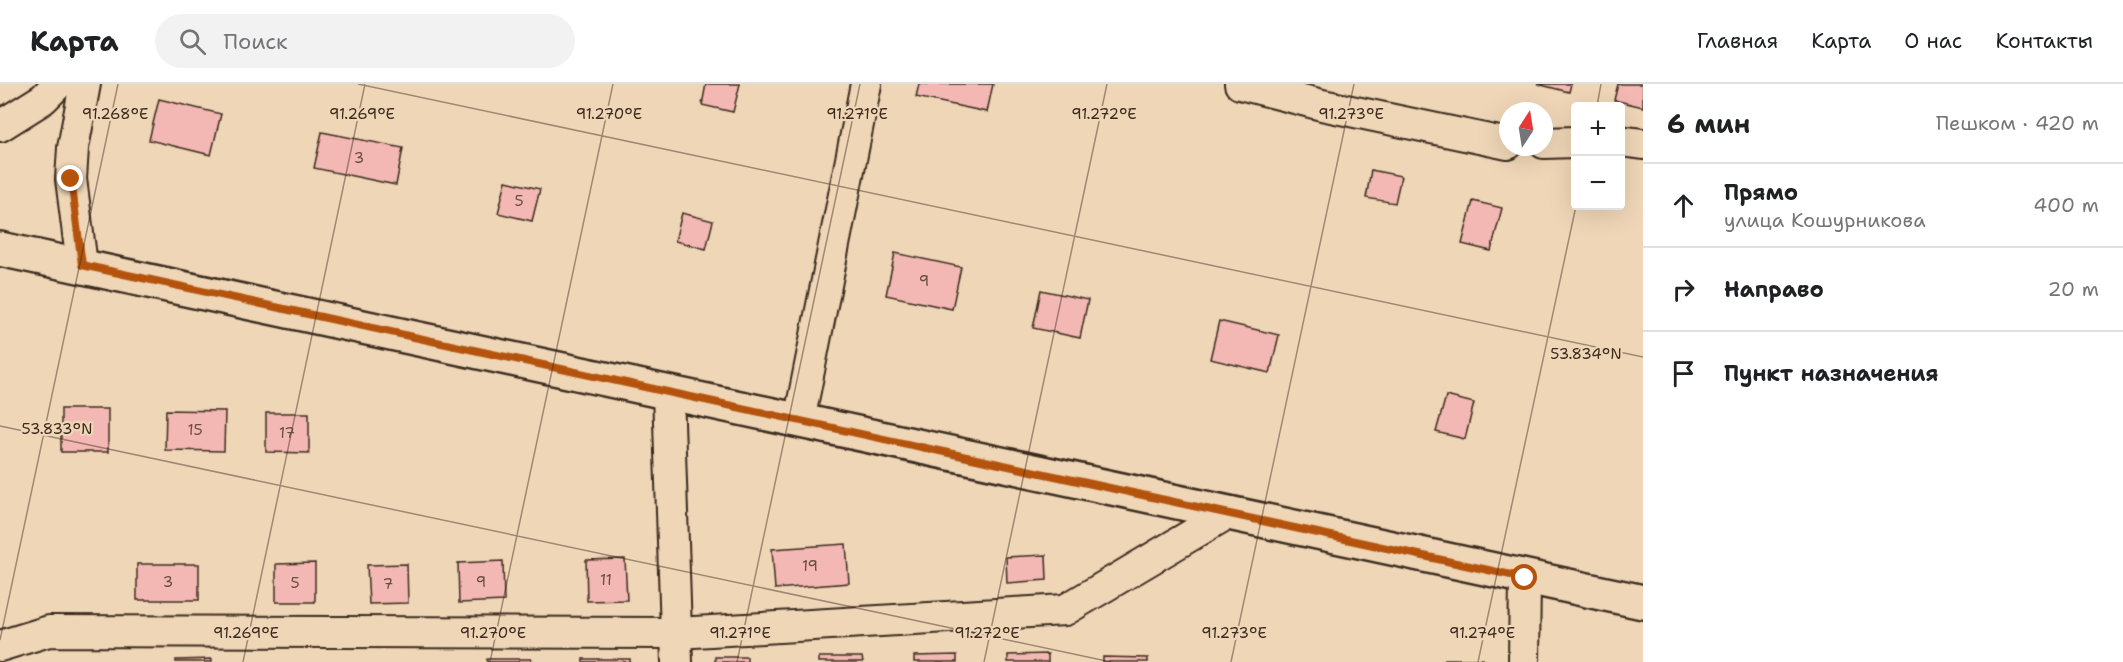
<!DOCTYPE html>
<html lang="ru">
<head>
<meta charset="utf-8">
<style>
	:root { --surface:#fff; --page:#f2f2f2; --text:#202124; --muted:#757577; --line:#e0e0e0 }
	body { margin:0; font-family:"Shantell Sans",sans-serif; background:var(--page); color:var(--text) }
	.controls { position:absolute; right:18px; top:18px; display:grid; overflow:hidden; border-radius:6px; box-shadow:0 6px 24px #0002 }
	.controls button { width:54px; height:54px; display:grid; place-items:center; padding:0; border:0; border-bottom:2px solid var(--line); background:var(--surface); color:var(--text); font:30px sans-serif }
	.compass { position:absolute; left:1499px; top:18px; width:54px; height:54px; border-radius:50%; background:var(--surface); box-shadow:0 6px 24px #0002; rotate:12deg }
	.stop { position:absolute; width:18px; height:18px; margin:-14px; border:4px solid #b45309; border-radius:50%; background:#fff }
	.stop.end { background:#b45309; border-color:#fff; box-shadow:0 2px 6px #0008 }
	.list { margin:0; padding:0; list-style:none }
	h2 { display:flex; justify-content:space-between; align-items:center; height:78px; margin:0; padding:0 24px; font-size:26px }
	h2 small { font-size:20px; font-weight:400; color:var(--muted) }
	.list li { display:grid; grid-template-columns:39px 1fr auto; gap:18px; align-items:center; box-sizing:border-box; height:84px; padding:0 24px; border-top:2px solid var(--line) }
	.list b { display:block; font-size:22px; white-space:nowrap }
	.list p { margin:0; font-size:20px; white-space:nowrap; color:var(--muted) }
	.list em { font-size:20px; font-style:normal; color:var(--muted) }
	.icon { flex:none; width:33px; height:33px; fill:none; stroke:currentColor; stroke-width:2; stroke-linecap:round; stroke-linejoin:round }
	.map { position:relative; flex:none; width:1643px; height:578px; overflow:hidden }
	header { display:flex; align-items:center; gap:36px; box-sizing:border-box; height:84px; padding:0 30px; background:var(--surface); border-bottom:2px solid var(--line) }
	header strong { font-size:28px }
	nav { display:flex; gap:33px; margin-inline-start:auto; font-size:21px }
	.search { width:420px; height:54px; background:var(--page); display:flex; align-items:center; gap:15px; box-sizing:border-box; padding:0 21px; border-radius:33px; color:var(--muted); font-size:22px }
	main { display:flex }
	aside { flex:1; background:var(--surface) }
	.map>svg:first-child { display:block }
	.building { fill:#f3b8b3; stroke:#3b2a1e; stroke-width:1.5 }
	.lines { fill:none; stroke-linecap:round; stroke-linejoin:round }
	.minor-casing { stroke:#3b2a1e; stroke-width:34 }
	.major-casing { stroke:#3b2a1e; stroke-width:38 }
	.minor { stroke:#efd6b7; stroke-width:30 }
	.major { stroke:#efd6b7; stroke-width:33 }
	.route { stroke:#b45309; stroke-width:8 }
	.ticks { fill:none; stroke:#3b2a1e; stroke-width:1.5; stroke-opacity:0.45 }
	.labels { text-anchor:middle; dominant-baseline:central; stroke-width:4.5; stroke-linejoin:round; paint-order:stroke }
	.number-label { font-size:15px; fill:#694e43 }
	.ticks-label { font-size:15px; text-anchor:middle; fill:#3b2a1e; stroke:#efd6b7; stroke-width:4.5; stroke-linejoin:round; paint-order:stroke }
</style>
</head>
<body>
<header>
<strong>Карта</strong>
<div class="search"><svg class="icon" aria-label="search" viewBox="0 0 24 24"><circle cx="10" cy="10" r="6"/><path d="M15 15l6 6"/></svg>Поиск</div>
<nav><a>Главная</a><a>Карта</a><a>О нас</a><a>Контакты</a></nav>
</header>
<main>
<div class="map">
<svg width="1643" height="578" viewBox="0 0 1643 578">
	<rect width="100%" height="100%" fill="#efd6b7"/>
	<filter id="ink" filterUnits="userSpaceOnUse"><feTurbulence type="fractalNoise" baseFrequency=".0167" numOctaves="2"/><feDisplacementMap in="SourceGraphic" scale="12" xChannelSelector="R" yChannelSelector="G"/><feConvolveMatrix kernelMatrix="1 2 1 2 8 2 1 2 1" color-interpolation-filters="sRGB"/></filter>
	<g filter="url(#ink)">
		<g class="building">
			<path d="M 706,0 L 740,0 L 733,28 L 702,21 Z"/>
			<path d="M 919,0 L 993,0 L 987,28 L 916,13 Z"/>
			<path d="M 1537,0 L 1571,0 L 1569,8 Z"/>
			<path d="M 1618,0 L 1643,0 L 1643,23 L 1614,16 Z"/>
			<path d="M 159,15 L 221,30 L 211,71 L 149,56 Z"/>
			<path d="M 322,48 L 403,64 L 396,101 L 314,84 Z"/>
			<path d="M 1371,86 L 1401,92 L 1395,119 L 1366,114 Z"/>
			<path d="M 506,97 L 540,105 L 532,137 L 498,129 Z"/>
			<path d="M 1473,117 L 1502,124 L 1491,167 L 1462,160 Z"/>
			<path d="M 682,129 L 713,137 L 706,165 L 675,157 Z"/>
			<path d="M 895,169 L 961,183 L 952,225 L 886,211 Z"/>
			<path d="M 1041,206 L 1088,216 L 1080,254 L 1033,244 Z"/>
			<path d="M 1219,237 L 1279,251 L 1270,289 L 1210,275 Z"/>
			<path d="M 1446,312 L 1474,319 L 1465,355 L 1436,348 Z"/>
			<rect x="61" y="325" width="47" height="43"/>
			<path d="M 166,326 L 225,327 L 224,367 L 165,366 Z"/>
			<path d="M 266,329 L 309,329 L 309,369 L 266,368 Z"/>
			<path d="M 846,460 L 849,499 L 775,505 L 772,465 Z"/>
			<path d="M 1046,471 L 1047,496 L 1007,499 L 1006,473 Z"/>
			<path d="M 625,475 L 627,516 L 587,517 L 586,476 Z"/>
			<path d="M 503,477 L 504,517 L 459,519 L 458,479 Z"/>
			<path d="M 315,479 L 315,518 L 276,518 L 276,480 Z"/>
			<rect x="137" y="480" width="62" height="36"/>
			<path d="M 407,480 L 408,519 L 369,520 L 367,481 Z"/>
			<path d="M 1048,570 L 1048,578 L 1008,578 L 1008,571 Z"/>
			<path d="M 957,571 L 957,578 L 914,578 L 914,572 Z"/>
			<rect x="715" y="573" width="32" height="5"/>
			<path d="M 819,573 L 862,573 L 863,578 L 819,578 Z"/>
			<path d="M 1103,573 L 1148,574 L 1148,578 L 1103,578 Z"/>
			<path d="M 212,575 L 212,578 L 176,578 L 176,576 Z"/>
			<rect x="487" y="575" width="44" height="3"/>
			<rect x="583" y="575" width="47" height="3"/>
			<rect x="1445" y="575" width="38" height="3"/>
		</g>
		<g class="lines">
			<defs>
				<g id="minor">
					<path d="M 1240,0 L 1322,21 L 1508,60"/>
					<path d="M 0,42 L 43,15 L 58,0"/>
					<path d="M 1620,57 L 1643,60"/>
					<path d="M 1544,59 L 1576,58"/>
					<path d="M 82,181 L 71,95 L 73,64 L 85,0"/>
					<path d="M 668,308 L 677,578"/>
					<path d="M 799,337 L 866,0"/>
					<path d="M 0,562 L 49,547 L 677,549 L 1065,526 L 1230,428"/>
					<path d="M 1524,578 L 1525,494"/>
				</g>
				<path id="major" d="M 0,165 L 1643,518"/>
			</defs>
			<use href="#minor" class="minor-casing"/>
			<use href="#major" class="major-casing"/>
			<use href="#minor" class="minor"/>
			<use href="#major" class="major"/>
		</g>
	</g>
	<g class="lines" filter="url(#ink)">
		<path class="route" d="M 71,95 L 82,181 L 1525,494"/>
	</g>
	<path class="ticks" d="M 358,0 L 1643,273M 1597,22 L 1601,0M 0,342 L 1111,578M 0,556 L 118,0M 243,578 L 365,0M 490,578 L 613,0M 737,578 L 860,0M 984,578 L 1107,0M 1231,578 L 1354,0M 1478,578 L 1576,122"/>
	<g class="labels">
		<g class="number-label">
			<text x="359" y="74">3</text>
			<text x="519" y="117">5</text>
			<text x="924" y="197">9</text>
			<text x="195" y="346">15</text>
			<text x="287" y="349">17</text>
			<text x="810" y="482">19</text>
			<text x="606" y="496">11</text>
			<text x="168" y="498">3</text>
			<text x="481" y="498">9</text>
			<text x="295" y="499">5</text>
			<text x="388" y="500">7</text>
		</g>
	</g>
	<g class="ticks-label">
		<text x="115" y="35">91.268°E</text>
		<text x="362" y="35">91.269°E</text>
		<text x="609" y="35">91.270°E</text>
		<text x="857" y="35">91.271°E</text>
		<text x="1104" y="35">91.272°E</text>
		<text x="1351" y="35">91.273°E</text>
		<text x="1586" y="275">53.834°N</text>
		<text x="57" y="350">53.833°N</text>
		<text x="246" y="554">91.269°E</text>
		<text x="493" y="554">91.270°E</text>
		<text x="740" y="554">91.271°E</text>
		<text x="987" y="554">91.272°E</text>
		<text x="1234" y="554">91.273°E</text>
		<text x="1482" y="554">91.274°E</text>
	</g>
</svg>
<div class="controls">
<button>+</button>
<button>−</button>
</div>
<svg class="compass" viewBox="-18 -18 36 36"><path d="M0-13l5 13h-10z" fill="#e53935"/><path d="M0 13l5-13h-10z" fill="#757577"/></svg>
<div class="stop" style="left:1525px;top:494px"></div>
<div class="stop end" style="left:71px;top:95px"></div>
</div>
<aside>
<h2>6 мин<small>Пешком · 420 m</small></h2>
<ul class="list">
<li><svg class="icon" aria-label="ahead" viewBox="0 0 24 24"><path d="M12 20V5M6 11l6-6 6 6"/></svg><div><b>Прямо</b><p>улица Кошурникова</p></div><em>400 m</em></li>
<li><svg class="icon" aria-label="right" viewBox="0 0 24 24"><path d="M7 20v-9h11M14 6l5 5-5 5"/></svg><div><b>Направо</b></div><em>20 m</em></li>
<li><svg class="icon" aria-label="arrive" viewBox="0 0 24 24"><path d="M6 21V4h12l-3 4 3 4H6"/></svg><div><b>Пункт назначения</b></div></li>
</ul>
</aside>
</main>
</body>
</html>
